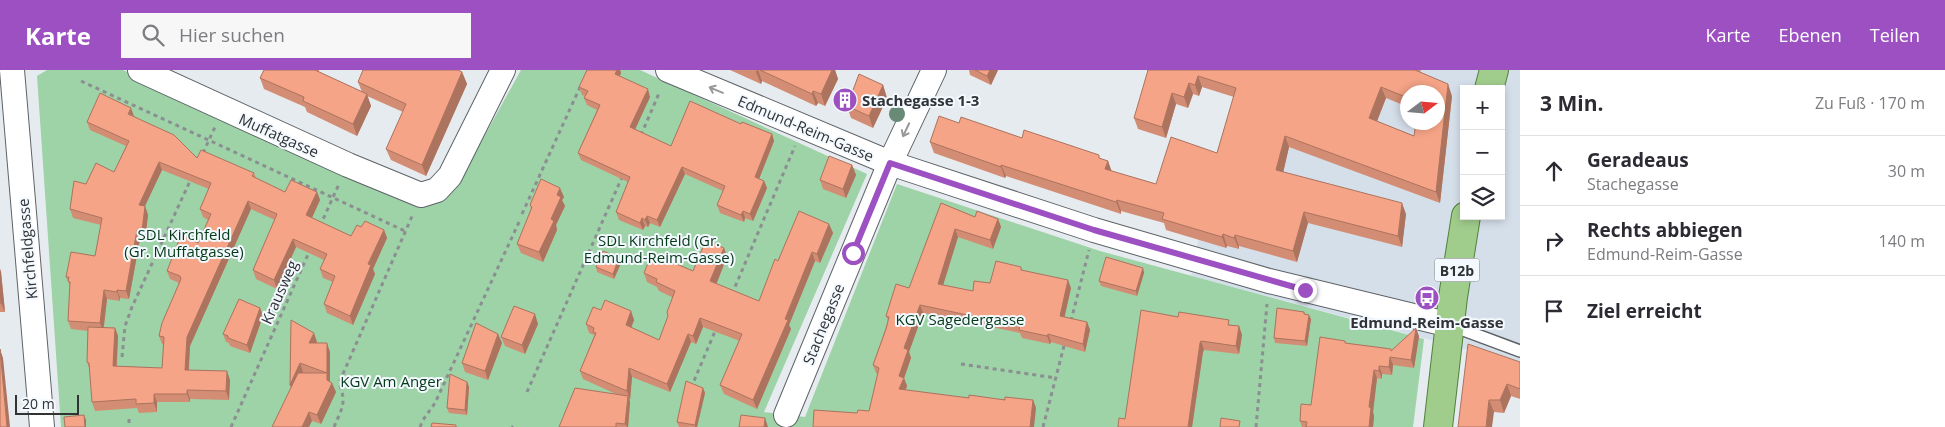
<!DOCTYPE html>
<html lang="de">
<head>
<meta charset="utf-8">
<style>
	:root { --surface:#fff; --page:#f7f7f7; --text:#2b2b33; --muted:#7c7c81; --line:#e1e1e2; --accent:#9c50c2 }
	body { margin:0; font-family:"Open Sans",sans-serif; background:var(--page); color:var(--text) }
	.controls { position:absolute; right:15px; top:15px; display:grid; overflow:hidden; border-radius:0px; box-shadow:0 2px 8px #0003 }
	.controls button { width:45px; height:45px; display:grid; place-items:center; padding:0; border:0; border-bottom:1px solid var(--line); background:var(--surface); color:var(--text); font:25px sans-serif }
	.compass { position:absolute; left:1400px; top:15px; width:45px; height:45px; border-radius:50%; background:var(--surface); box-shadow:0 2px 8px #0003; rotate:74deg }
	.scale { position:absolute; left:15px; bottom:12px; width:64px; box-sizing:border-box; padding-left:5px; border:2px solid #303234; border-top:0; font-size:14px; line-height:18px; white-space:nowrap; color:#303234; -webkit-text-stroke:4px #f3f9fe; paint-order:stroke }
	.stop { position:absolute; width:15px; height:15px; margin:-11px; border:4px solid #9c50c2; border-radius:50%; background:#fff }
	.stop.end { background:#9c50c2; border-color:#fff; box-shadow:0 1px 5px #0008 }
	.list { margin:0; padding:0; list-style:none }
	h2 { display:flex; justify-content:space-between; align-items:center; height:65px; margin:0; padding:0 20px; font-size:21px }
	h2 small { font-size:16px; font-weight:400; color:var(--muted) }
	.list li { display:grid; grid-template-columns:32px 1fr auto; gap:15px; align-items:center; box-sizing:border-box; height:70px; padding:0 20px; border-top:1px solid var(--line) }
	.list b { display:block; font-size:19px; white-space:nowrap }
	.list p { margin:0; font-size:16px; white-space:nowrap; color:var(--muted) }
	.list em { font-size:16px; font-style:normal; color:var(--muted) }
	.icon { flex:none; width:28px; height:28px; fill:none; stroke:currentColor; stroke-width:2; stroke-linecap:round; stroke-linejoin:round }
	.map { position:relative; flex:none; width:1520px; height:357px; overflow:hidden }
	header { display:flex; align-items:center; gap:30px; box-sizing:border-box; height:70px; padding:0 25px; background:var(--accent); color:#fff }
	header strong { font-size:24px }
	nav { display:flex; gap:28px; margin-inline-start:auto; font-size:18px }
	.search { width:350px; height:45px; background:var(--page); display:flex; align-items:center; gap:12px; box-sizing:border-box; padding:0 18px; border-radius:0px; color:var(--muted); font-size:19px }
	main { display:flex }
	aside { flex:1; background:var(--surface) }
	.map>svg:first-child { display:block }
	.built { fill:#d5dfea; fill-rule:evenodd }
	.green { fill:#9ed2a7 }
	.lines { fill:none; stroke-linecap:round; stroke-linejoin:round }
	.lane-casing { stroke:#5e6367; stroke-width:14 }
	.street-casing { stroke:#5e6367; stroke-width:26 }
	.primary-casing { stroke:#51813c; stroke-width:30 }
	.path { stroke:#8b8f92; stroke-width:3; stroke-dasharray:4 4; stroke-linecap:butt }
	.lane { stroke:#fff; stroke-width:11 }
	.street { stroke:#fff; stroke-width:24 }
	.primary { stroke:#a1cd8c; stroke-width:28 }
	.tree { fill:#6a8a78 }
	.wall { fill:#d38d74; fill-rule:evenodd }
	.shaded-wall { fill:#ac735e }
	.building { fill:#f5a487; stroke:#ac735e; fill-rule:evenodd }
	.oneway { stroke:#98989a }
	.route { stroke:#9c50c2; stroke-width:6 }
	.labels { text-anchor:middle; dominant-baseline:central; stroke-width:4; stroke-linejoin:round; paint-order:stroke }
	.shield { fill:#f3f9fe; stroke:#6a6e71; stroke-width:1 }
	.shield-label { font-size:14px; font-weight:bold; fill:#303234 }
	.poi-label { font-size:15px; font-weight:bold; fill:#303234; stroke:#f3f9fe; text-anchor:start }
	.street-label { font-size:15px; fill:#303234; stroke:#f3f9fe }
	.park-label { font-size:15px; fill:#043a16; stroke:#f3f9fe }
</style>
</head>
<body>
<header>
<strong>Karte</strong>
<div class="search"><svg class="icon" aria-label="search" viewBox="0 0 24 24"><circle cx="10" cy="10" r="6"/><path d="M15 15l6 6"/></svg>Hier suchen</div>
<nav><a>Karte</a><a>Ebenen</a><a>Teilen</a></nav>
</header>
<main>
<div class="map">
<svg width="1520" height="357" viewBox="0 0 1520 357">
	<rect width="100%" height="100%" fill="#e6ebf0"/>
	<path class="built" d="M 1214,0 L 1520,0 L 1520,298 L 1476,282 L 1191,206 L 1199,167 L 1246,12 ZM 1464,19 L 1501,19 L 1501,146 L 1464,146 ZM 1408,22 L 1438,22 L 1438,52 L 1408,52 Z"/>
	<path class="green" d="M 47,0 L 123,0 L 421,132 L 456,117 L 521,0 L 640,0 L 867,104 L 764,342 L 805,347 L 897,114 L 1100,181 L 1424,269 L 1413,357 L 61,357 L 37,6 Z"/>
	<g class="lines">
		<defs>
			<path id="lane" d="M 1450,255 L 1520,281"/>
			<g id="street">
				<path d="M 12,0 L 42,357"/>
				<path d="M 140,0 L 348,95 L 421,125 L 437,120 L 450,106 L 503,0"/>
				<path d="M 668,0 L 890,93 L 1094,160 L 1269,211 L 1450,255"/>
				<path d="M 786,345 L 890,93 L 934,0"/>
			</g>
			<g id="primary">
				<path d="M 1489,19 L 1494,0"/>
				<path d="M 1438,357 L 1453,227 L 1466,146"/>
			</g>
		</defs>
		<use href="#lane" class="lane-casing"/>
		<use href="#street" class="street-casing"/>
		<use href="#primary" class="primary-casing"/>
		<g class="path">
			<path d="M 81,11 L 405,161"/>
			<path d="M 641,65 L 660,21"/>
			<path d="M 203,83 L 215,57"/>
			<path d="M 522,144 L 581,15"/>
			<path d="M 320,156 L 339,114"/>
			<path d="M 732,224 L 795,76"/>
			<path d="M 1071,251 L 1089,180"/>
			<path d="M 122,287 L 125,256 L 132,237 L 191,109"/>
			<path d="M 961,294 L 1056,308"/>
			<path d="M 691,318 L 716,259"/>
			<path d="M 527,322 L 623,105"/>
			<path d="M 129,349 L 129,357"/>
			<path d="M 231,357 L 310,180"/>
			<path d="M 334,357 C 342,338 347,333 339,313 L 413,144"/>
			<path d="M 420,357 L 423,350 L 435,333 L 520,150"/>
			<path d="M 512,357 L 513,356"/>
			<path d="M 1043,357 L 1065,272"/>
			<path d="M 1256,357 L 1267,234"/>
		</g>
		<use href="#lane" class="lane"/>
		<use href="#street" class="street"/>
		<use href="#primary" class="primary"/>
	</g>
	<circle class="tree" cx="897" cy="44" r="8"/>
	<g class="wall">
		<path d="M 264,0 L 319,0 L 319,2 L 362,22 L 358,12 L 462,2 L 467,14 L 426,106 L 391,90 L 386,79 L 403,42 L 367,26 L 371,36 L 357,66 L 307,42 L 305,37 L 264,19 L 260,8 Z"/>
		<path d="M 587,0 L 620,0 L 621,3 L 620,6 L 650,27 L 635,59 L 671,76 L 741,54 L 772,64 L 774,71 L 759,109 L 764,111 L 767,118 L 753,151 L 745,148 L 744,152 L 720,143 L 717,135 L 723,121 L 685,104 L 660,157 L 650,153 L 648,157 L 645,156 L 643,160 L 619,150 L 616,142 L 628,112 L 581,90 L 578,83 L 597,40 L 587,35 L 584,28 L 585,26 L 582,25 L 579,17 Z"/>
		<path d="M 730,0 L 835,0 L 838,9 L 825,36 L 818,33 L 816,36 L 762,11 L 761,14 Z"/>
		<path d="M 969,0 L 998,0 L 991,15 L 970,5 Z"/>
		<path d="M 1147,0 L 1421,0 L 1420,2 L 1452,26 L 1440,133 L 1289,77 L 1283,102 L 1406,144 L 1402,177 L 1308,153 L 1297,192 L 1239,176 L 1239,179 L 1227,176 L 1226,178 L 1166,160 L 1164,153 L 1121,141 L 1121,144 L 1006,106 L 1005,108 L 934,83 L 930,72 L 959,53 L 1022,68 L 1101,89 L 1108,91 L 1111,101 L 1156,114 L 1217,83 L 1234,27 L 1202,17 L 1199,26 L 1193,24 L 1188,38 L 1176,34 L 1166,68 L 1138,59 L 1134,48 L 1148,2 ZM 1408,22 L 1438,22 L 1414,66 L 1377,51 L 1386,28 L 1408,37 Z"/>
		<path d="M 883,15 L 887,28 L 873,58 L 851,48 L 847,36 Z"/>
		<path d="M 134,46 L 197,88 L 254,103 L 256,108 L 285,122 L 317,122 L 320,130 L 312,148 L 351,166 L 361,157 L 384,160 L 387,168 L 373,199 L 375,204 L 353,255 L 327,243 L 324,234 L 333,212 L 323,208 L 320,199 L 324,190 L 296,177 L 277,219 L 256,209 L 253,200 L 275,150 L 251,139 L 190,276 L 189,301 L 230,310 L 229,330 L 190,329 L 190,332 L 157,332 L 157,342 L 139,343 L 137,338 L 95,341 L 92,332 L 90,301 L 87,292 L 88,261 L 71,259 L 68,251 L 70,216 L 66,207 L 95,186 L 101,155 L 73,148 L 70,139 L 86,114 L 114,102 L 126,76 L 90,60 L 87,52 ZM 162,100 L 209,119 L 200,139 L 203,147 L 208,150 L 198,173 L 167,201 L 170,209 L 179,213 L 159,266 L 162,274 L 164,275 L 162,298 L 117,296 L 118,266 L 115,258 L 104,257 L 107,229 L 120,231 L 120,228 L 129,229 L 140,169 L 145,170 L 148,145 L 145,136 Z"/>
		<path d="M 852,95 L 856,105 L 846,128 L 823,119 L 820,110 Z"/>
		<path d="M 564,127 L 562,130 L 565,136 L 556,155 L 557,160 L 543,192 L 521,183 L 517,174 L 531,140 L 530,135 Z"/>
		<path d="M 941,133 L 975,147 L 998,149 L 1001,157 L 993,179 L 958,167 L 943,215 L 973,221 L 1021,197 L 1022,200 L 1071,218 L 1064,247 L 1087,252 L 1090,260 L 1085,282 L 1051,272 L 1050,274 L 1022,268 L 1020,263 L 923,243 L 909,282 L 911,288 L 904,308 L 907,316 L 906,320 L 969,328 L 1033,330 L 1036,338 L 857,343 L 869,341 L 878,304 L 876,303 L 873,295 L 888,251 L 886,246 L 909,218 Z"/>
		<path d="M 829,154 L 833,163 L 820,193 L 815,191 L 789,255 L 791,259 L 757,339 L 724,324 L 720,315 L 740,271 L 703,257 L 696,274 L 691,272 L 670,322 L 632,307 L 630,330 L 629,329 L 630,332 L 628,357 L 559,357 L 618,325 L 583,309 L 580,301 L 594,266 L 594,265 L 589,263 L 586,254 L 601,240 L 631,241 L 634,250 L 631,257 L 659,270 L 668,246 L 672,227 L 659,221 L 657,217 L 647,212 L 644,203 L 665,194 L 693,201 L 724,178 L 727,187 L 716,214 L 759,231 L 778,191 Z"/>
		<path d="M 621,193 L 614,209 L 597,202 L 596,197 Z"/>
		<path d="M 1143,198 L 1144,203 L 1137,226 L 1101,216 L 1099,211 Z"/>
		<path d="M 0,199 L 1,202 L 5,242 L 0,242 Z"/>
		<path d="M 260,238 L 263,246 L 250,283 L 230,276 L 229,273 L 226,272 L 223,264 Z"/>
		<path d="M 1304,242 L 1305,244 L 1311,249 L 1307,276 L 1275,273 L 1274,268 Z"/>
		<path d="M 1178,247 L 1239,256 L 1242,265 L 1239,284 L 1204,280 L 1203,282 L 1192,357 L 1125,349 Z"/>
		<path d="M 291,250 L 317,272 L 316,273 L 330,282 L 330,312 L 336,322 L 321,354 L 312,351 L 291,318 L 290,315 Z"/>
		<path d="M 538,254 L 525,284 L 505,276 L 501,267 Z"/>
		<path d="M 498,264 L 502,273 L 488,310 L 465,302 L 462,293 Z"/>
		<path d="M 1419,266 L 1414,298 L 1393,295 L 1392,305 L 1382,304 L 1382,309 L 1377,308 L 1373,342 L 1374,346 L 1373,357 L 1302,357 L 1300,351 L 1311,335 L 1345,271 L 1346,273 L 1392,280 Z"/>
		<path d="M 1520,292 L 1520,329 L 1511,326 L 1504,343 L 1494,342 L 1458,357 Z"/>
		<path d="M 467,312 L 469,317 L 467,345 L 449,343 L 447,338 Z"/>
		<path d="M 703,318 L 705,323 L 697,357 L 679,357 L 677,352 Z"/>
	</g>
	<g class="shaded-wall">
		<path d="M 617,0 L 620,0 L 621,3 L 617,11 L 615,4 Z"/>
		<path d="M 757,0 L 758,0 L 762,11 L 761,14 L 756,2 Z"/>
		<path d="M 832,0 L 835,0 L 838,9 L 825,36 L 821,24 Z"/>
		<path d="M 990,0 L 998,0 L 991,15 L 987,6 Z"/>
		<path d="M 462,2 L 467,14 L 426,106 L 422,95 Z"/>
		<path d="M 1198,6 L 1202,17 L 1199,26 L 1195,15 Z"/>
		<path d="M 1189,13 L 1193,24 L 1188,38 L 1184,27 Z"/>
		<path d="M 1448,14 L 1452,26 L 1440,133 L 1436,122 Z"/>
		<path d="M 883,15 L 887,28 L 873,58 L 869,46 Z"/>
		<path d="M 1381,17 L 1386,28 L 1374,59 L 1369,48 Z"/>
		<path d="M 648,19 L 650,27 L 633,64 L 630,57 Z"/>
		<path d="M 813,21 L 818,33 L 816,36 L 812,24 Z"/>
		<path d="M 1172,23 L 1176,34 L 1166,68 L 1162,57 Z"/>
		<path d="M 367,24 L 371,36 L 357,66 L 353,54 Z"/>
		<path d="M 131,38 L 134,46 L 128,44 Z"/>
		<path d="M 772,64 L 774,71 L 757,114 L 755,107 Z"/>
		<path d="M 1285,66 L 1289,77 L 1281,112 L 1276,100 Z"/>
		<path d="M 1108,91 L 1112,102 L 1105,99 Z"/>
		<path d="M 159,92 L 162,100 L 145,136 L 148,145 L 145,170 L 142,161 L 139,135 Z"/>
		<path d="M 852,95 L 856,105 L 846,128 L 843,119 Z"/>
		<path d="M 1001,95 L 1006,106 L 1005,108 L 1001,97 Z"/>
		<path d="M 682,97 L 685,104 L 660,157 L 657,150 Z"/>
		<path d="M 764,111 L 767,118 L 753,151 L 750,144 Z"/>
		<path d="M 560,118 L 564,127 L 562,130 L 565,136 L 556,155 L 557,160 L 543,192 L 539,182 L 557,125 Z"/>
		<path d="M 317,122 L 320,130 L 309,154 L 306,145 Z"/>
		<path d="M 1117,130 L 1121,141 L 1121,144 L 1116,132 Z"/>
		<path d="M 248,131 L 251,139 L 190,276 L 188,309 L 185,300 L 187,267 Z"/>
		<path d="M 1402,133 L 1406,144 L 1402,177 L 1398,166 Z"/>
		<path d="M 743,141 L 745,148 L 744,152 L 741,145 Z"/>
		<path d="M 1304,142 L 1308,153 L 1297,192 L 1293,181 Z"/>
		<path d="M 647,146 L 650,153 L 648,157 L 645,150 Z"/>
		<path d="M 642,148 L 645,156 L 643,160 L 640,153 Z"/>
		<path d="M 998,149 L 1001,157 L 993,179 L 990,170 Z"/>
		<path d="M 829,154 L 833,163 L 820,193 L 817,184 Z"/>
		<path d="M 955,159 L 958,167 L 941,222 L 938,214 Z"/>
		<path d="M 137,160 L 140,169 L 129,229 L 126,221 Z"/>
		<path d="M 384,160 L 387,168 L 373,199 L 375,204 L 353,255 L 350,246 L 368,194 Z"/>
		<path d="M 1223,164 L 1227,176 L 1226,178 L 1222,167 Z"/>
		<path d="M 1235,165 L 1239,176 L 1239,179 L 1234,168 Z"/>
		<path d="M 293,169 L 296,177 L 277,219 L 274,210 Z"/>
		<path d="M 724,178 L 727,187 L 714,220 L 710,211 Z"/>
		<path d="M 812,182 L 815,191 L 789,255 L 791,259 L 757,339 L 753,330 Z"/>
		<path d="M 619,188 L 621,193 L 614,209 L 613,204 Z"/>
		<path d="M 1143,198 L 1144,203 L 1137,226 L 1136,221 Z"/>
		<path d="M 0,199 L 1,202 L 5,242 L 1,233 L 0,218 Z"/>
		<path d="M 1068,210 L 1071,218 L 1063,254 L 1060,246 Z"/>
		<path d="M 104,220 L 107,229 L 103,262 L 100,253 Z"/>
		<path d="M 117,220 L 120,228 L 120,231 L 117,222 Z"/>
		<path d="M 920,235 L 923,243 L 909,282 L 911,288 L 902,314 L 899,306 L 904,278 Z"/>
		<path d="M 260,238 L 263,246 L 250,283 L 247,275 Z"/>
		<path d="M 631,241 L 634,250 L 629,264 L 626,255 Z"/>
		<path d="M 535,244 L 538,254 L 525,284 L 522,275 Z"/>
		<path d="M 1309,245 L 1311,249 L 1307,276 L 1305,271 Z"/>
		<path d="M 700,248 L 703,257 L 696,274 L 693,266 Z"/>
		<path d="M 1087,252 L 1090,260 L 1085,282 L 1083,274 Z"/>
		<path d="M 1239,256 L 1242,265 L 1239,284 L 1236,276 Z"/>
		<path d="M 115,258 L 118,266 L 116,304 L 113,296 Z"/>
		<path d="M 1416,258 L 1419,266 L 1414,298 L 1411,290 Z"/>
		<path d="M 314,263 L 317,272 L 312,282 L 309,273 Z"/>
		<path d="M 498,264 L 502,273 L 488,310 L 485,301 Z"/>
		<path d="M 688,264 L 691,272 L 670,322 L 667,314 Z"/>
		<path d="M 1048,264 L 1051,272 L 1050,274 L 1047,266 Z"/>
		<path d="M 1201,271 L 1204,280 L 1203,282 L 1192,357 L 1188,357 L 1200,273 Z"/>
		<path d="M 327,273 L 330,282 L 330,312 L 327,303 Z"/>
		<path d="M 0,279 L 3,288 L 10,357 L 7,357 Z"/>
		<path d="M 1390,287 L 1393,295 L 1392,305 L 1389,297 Z"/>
		<path d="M 300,293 L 303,302 L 293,324 L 290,315 Z"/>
		<path d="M 1379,296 L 1382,304 L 1382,309 L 1379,301 Z"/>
		<path d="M 629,298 L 632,307 L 630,330 L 627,321 Z"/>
		<path d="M 1374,300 L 1377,308 L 1373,342 L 1374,346 L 1373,357 L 1369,357 L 1369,337 Z"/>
		<path d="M 227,301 L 230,310 L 229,330 L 226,321 Z"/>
		<path d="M 327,303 L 330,312 L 332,313 L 336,322 L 321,354 L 317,345 L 327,310 Z"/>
		<path d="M 904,308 L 907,316 L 902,327 L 899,319 Z"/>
		<path d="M 467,312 L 469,317 L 467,345 L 465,340 Z"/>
		<path d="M 1507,314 L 1511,326 L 1504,343 L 1500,330 Z"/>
		<path d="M 703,318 L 705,323 L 697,357 L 695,357 L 695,355 Z"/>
		<path d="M 187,320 L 190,329 L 190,332 L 187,324 Z"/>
		<path d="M 154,324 L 157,332 L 157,342 L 154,333 Z"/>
		<path d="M 628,326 L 630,332 L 628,357 L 627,357 L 625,354 Z"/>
		<path d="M 1033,330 L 1036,338 L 1034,357 L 1030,357 Z"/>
		<path d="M 1489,330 L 1494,342 L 1492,357 L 1486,357 Z"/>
		<path d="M 309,342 L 312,351 L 309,357 L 302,357 Z"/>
		<path d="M 84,345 L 86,350 L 86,357 L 85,357 Z"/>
		<path d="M 765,348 L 768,357 L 764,357 Z"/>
	</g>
	<g class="building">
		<path d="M 264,0 L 315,0 L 367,24 L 353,54 L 303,31 L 304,27 L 260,8 Z"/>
		<path d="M 363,0 L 458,0 L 462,2 L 422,95 L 386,79 L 406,34 L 358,12 Z"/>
		<path d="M 587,0 L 617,0 L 615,4 L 648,19 L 630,57 L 671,76 L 690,31 L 741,54 L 742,52 L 772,64 L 755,107 L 764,111 L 750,144 L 743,141 L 741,145 L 717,135 L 725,116 L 682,97 L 657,150 L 647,146 L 645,150 L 642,148 L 640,153 L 616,142 L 630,107 L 578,83 L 600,35 L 584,28 L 588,21 L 579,17 Z"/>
		<path d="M 760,0 L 832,0 L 821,24 L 813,21 L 812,24 Z"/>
		<path d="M 975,0 L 990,0 L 987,6 Z"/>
		<path d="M 1148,0 L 1415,0 L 1448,14 L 1436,122 L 1285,66 L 1276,100 L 1402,133 L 1398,166 L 1304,142 L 1293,181 L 1235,165 L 1234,168 L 1223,164 L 1222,167 L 1162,149 L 1164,143 L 1117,130 L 1116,132 L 1001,95 L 1001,97 L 930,72 L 939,46 L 959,53 L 961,47 L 1022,68 L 1024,60 L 1099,85 L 1099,88 L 1108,91 L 1105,99 L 1156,114 L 1171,67 L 1217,83 L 1236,18 L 1198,6 L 1195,15 L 1189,13 L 1184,27 L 1172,23 L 1162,57 L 1134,48 ZM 1381,17 L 1408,28 L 1408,22 L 1438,22 L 1438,52 L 1416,52 L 1414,66 L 1369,48 Z"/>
		<path d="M 859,4 L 883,15 L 869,46 L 847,36 Z"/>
		<path d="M 100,23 L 131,38 L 128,44 L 174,65 L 197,88 L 201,80 L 254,103 L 252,106 L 285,122 L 291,110 L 317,122 L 306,145 L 351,166 L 357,155 L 361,157 L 365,151 L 384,160 L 368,194 L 371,195 L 350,246 L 324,234 L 335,206 L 320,199 L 327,184 L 293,169 L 274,210 L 253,200 L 277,144 L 248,131 L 187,267 L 185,300 L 227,301 L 226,321 L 187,320 L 187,324 L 154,324 L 154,333 L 136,334 L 136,329 L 92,332 L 89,293 L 87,292 L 88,257 L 115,258 L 113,296 L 162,298 L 164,267 L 159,266 L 162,253 L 181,209 L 180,206 L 167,201 L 181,165 L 198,173 L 211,144 L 200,139 L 211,113 L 159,92 L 139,135 L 145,136 L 142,161 L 137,160 L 126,221 L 117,220 L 117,222 L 104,220 L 100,253 L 68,251 L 70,212 L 68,211 L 69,207 L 66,207 L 71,182 L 95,186 L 102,148 L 70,139 L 74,111 L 86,114 L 96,93 L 114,102 L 129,71 L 87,52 Z"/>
		<path d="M 829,86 L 852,95 L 843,119 L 820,110 Z"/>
		<path d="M 541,109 L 560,118 L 557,125 L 561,127 L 551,149 L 554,151 L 539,182 L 517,174 L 532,137 L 530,135 Z"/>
		<path d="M 941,133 L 975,147 L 977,141 L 998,149 L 990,170 L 955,159 L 938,214 L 973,221 L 974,211 L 990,213 L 996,191 L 1021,197 L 1021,200 L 1068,210 L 1060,246 L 1087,252 L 1083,274 L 1048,264 L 1047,266 L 1019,260 L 1020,256 L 920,235 L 904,278 L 908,280 L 899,306 L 904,308 L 899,319 L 969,328 L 969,325 L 1005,330 L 1005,327 L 1033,330 L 1030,357 L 813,357 L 814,340 L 857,343 L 858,340 L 869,341 L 879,298 L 873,295 L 886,259 L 889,247 L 886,246 L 896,214 L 909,218 Z"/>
		<path d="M 799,141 L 829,154 L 817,184 L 812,182 L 785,249 L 788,250 L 753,330 L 720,315 L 742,264 L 700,248 L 693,266 L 688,264 L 667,314 L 629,298 L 627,321 L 580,301 L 596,263 L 593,262 L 594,258 L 586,254 L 593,237 L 601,240 L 605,230 L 631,241 L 626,255 L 659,270 L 668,246 L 667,242 L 675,221 L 656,212 L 657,209 L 644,203 L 650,188 L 665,194 L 667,190 L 693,201 L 706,170 L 724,178 L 710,211 L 759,231 L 775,189 L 778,191 Z"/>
		<path d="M 603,181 L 619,188 L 613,204 L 596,197 Z"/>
		<path d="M 1106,187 L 1143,198 L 1136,221 L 1099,211 Z"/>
		<path d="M 0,218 L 1,233 L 0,233 Z"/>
		<path d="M 239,229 L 260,238 L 247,275 L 228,268 L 228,266 L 223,264 Z"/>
		<path d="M 514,236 L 535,244 L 522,275 L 501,267 Z"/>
		<path d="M 1277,238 L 1304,242 L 1304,244 L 1309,245 L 1305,271 L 1274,268 Z"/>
		<path d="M 1141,240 L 1178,247 L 1179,242 L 1229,250 L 1228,255 L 1239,256 L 1236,276 L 1201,271 L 1200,273 L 1188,357 L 1118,357 L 1119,348 L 1125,349 Z"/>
		<path d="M 291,250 L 314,263 L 309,273 L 327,273 L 327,303 L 300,293 L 290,315 Z"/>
		<path d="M 476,253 L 498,264 L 485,301 L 462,293 Z"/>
		<path d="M 1416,258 L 1411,290 L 1390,287 L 1389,297 L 1379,296 L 1379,301 L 1374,300 L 1369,337 L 1371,338 L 1369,357 L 1306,357 L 1307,352 L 1300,351 L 1301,334 L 1311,335 L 1320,267 L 1345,271 L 1345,273 L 1391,279 L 1391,281 Z"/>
		<path d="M 1468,274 L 1520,292 L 1520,319 L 1507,314 L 1500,330 L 1489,330 L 1486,357 L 1458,357 Z"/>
		<path d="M 0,279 L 7,357 L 0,357 Z"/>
		<path d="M 298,303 L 327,303 L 327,310 L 332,313 L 317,345 L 309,342 L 302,357 L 272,357 Z"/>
		<path d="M 450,304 L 467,312 L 465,340 L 447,338 Z"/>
		<path d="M 686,311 L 703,318 L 695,355 L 677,352 Z"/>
		<path d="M 575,318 L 628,326 L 625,354 L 616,353 L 616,357 L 559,357 Z"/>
		<path d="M 84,345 L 85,357 L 65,357 L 64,347 Z"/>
		<path d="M 741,345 L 765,348 L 764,357 L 739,357 Z"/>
		<path d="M 1221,348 L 1240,351 L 1239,357 L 1220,357 Z"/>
		<path d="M 432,353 L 456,355 L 456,357 L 431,357 Z"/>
	</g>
	<defs><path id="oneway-shaft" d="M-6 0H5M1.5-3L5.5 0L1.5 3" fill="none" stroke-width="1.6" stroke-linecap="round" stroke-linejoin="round" transform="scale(1.25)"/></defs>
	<g class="oneway">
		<use href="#oneway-shaft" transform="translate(716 20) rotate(-157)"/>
		<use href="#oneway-shaft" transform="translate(906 60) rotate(115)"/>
	</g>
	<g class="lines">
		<path class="route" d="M 853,183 L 890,93 L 1094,160 L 1305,220"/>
	</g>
	<defs>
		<symbol id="building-disc" viewBox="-11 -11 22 22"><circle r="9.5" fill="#9c50c2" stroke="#f3f9fe"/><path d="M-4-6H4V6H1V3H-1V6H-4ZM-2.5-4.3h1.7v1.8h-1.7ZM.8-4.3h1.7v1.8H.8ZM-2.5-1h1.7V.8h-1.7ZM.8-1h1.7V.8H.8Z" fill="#fff"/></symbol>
		<symbol id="bus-disc" viewBox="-11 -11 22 22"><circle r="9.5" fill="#9c50c2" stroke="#f3f9fe"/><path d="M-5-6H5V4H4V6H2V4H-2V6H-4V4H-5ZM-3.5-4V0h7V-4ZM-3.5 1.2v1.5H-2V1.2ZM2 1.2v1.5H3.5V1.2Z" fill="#fff"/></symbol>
	</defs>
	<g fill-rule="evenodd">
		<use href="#building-disc" x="831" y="16" width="28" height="28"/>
		<use href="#bus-disc" x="1413" y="214" width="28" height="28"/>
	</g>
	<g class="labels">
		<rect class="shield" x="1434.5" y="188.5" width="45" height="23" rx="4"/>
		<g class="shield-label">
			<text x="1457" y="200">B12b</text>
		</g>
		<g class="poi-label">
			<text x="862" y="30">Stachegasse 1-3</text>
			<text x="1427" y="252" text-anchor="middle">Edmund-Reim-Gasse</text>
		</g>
		<g class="street-label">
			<text transform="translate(806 58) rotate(23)">Edmund-Reim-Gasse</text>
			<text transform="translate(279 65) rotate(24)">Muffatgasse</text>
			<text transform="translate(27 179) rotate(-95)">Kirchfeldgasse</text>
			<text transform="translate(279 222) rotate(-66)">Krausweg</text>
			<text transform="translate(823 254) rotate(-68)">Stachegasse</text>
		</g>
		<g class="park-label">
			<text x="184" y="164">SDL Kirchfeld<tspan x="184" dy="17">(Gr. Muffatgasse)</tspan></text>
			<text x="659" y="170">SDL Kirchfeld (Gr.<tspan x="659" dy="17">Edmund-Reim-Gasse)</tspan></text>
			<text x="960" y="249">KGV Sagedergasse</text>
			<text x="391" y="311">KGV Am Anger</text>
		</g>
	</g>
</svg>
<div class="controls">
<button>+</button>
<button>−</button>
<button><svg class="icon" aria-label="layers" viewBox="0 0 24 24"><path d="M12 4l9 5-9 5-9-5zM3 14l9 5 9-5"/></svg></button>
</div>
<svg class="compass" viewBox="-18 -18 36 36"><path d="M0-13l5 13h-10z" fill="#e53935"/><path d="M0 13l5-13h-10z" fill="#7c7c81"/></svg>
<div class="scale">20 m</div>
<div class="stop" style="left:853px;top:183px"></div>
<div class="stop end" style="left:1305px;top:220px"></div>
</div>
<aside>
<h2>3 Min.<small>Zu Fuß · 170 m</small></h2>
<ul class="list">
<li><svg class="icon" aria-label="ahead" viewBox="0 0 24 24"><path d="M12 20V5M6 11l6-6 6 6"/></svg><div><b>Geradeaus</b><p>Stachegasse</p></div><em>30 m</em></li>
<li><svg class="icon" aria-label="right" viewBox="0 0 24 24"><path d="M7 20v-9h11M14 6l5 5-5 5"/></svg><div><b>Rechts abbiegen</b><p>Edmund-Reim-Gasse</p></div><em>140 m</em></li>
<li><svg class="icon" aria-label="arrive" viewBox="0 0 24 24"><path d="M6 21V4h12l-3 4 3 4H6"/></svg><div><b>Ziel erreicht</b></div></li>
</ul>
</aside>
</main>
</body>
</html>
